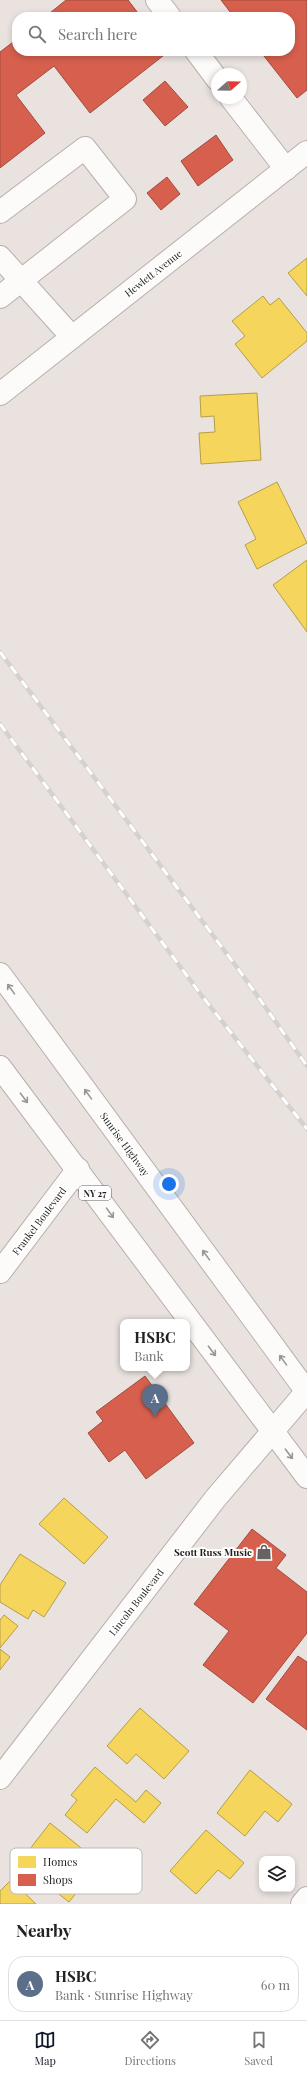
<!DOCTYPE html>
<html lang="en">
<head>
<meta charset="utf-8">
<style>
	:root { --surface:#fff; --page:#f2f2f2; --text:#222; --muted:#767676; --line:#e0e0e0; --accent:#111827 }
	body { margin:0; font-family:"Playfair Display",serif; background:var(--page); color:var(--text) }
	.controls { position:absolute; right:12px; bottom:12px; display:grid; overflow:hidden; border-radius:8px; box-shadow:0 2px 6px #0003 }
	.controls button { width:36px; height:36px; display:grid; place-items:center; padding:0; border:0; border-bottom:1px solid var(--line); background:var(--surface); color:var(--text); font:20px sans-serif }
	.compass { position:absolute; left:211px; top:68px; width:36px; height:36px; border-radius:50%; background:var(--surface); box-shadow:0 2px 6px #0003; rotate:70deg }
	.you { position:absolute; left:169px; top:1184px; width:14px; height:14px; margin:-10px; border:3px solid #fff; border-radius:50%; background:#1a73e8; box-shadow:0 0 0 6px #1a73e833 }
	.badge { display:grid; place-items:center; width:26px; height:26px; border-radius:50%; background:var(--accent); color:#fff; font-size:13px; font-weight:700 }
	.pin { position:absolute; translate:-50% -33px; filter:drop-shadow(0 1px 2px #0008) }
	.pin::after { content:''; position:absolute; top:21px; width:14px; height:12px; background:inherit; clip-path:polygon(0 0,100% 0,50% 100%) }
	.popup { position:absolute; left:120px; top:1319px; width:70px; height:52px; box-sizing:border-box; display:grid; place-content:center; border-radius:8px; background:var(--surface); filter:drop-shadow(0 1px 3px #0005); font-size:13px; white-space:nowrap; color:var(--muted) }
	.popup b { font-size:15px; color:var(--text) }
	.popup::after { content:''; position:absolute; left:50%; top:100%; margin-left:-8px; border:8px solid transparent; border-top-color:var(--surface) }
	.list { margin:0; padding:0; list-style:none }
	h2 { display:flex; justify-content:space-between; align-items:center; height:52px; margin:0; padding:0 16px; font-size:17px }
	h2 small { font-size:13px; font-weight:400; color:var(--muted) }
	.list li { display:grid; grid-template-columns:26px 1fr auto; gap:12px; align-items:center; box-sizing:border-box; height:56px; margin:0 8px 8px; padding:0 8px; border:1px solid var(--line); border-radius:16px }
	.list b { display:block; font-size:15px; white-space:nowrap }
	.list p { margin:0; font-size:13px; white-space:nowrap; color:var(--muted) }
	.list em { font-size:13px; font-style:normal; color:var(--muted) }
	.icon { flex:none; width:22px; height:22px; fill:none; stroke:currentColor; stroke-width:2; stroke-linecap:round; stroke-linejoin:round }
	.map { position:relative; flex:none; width:307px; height:1904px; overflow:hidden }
	.search { position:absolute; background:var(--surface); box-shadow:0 2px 6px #0003; left:12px; right:12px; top:12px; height:44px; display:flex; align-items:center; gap:10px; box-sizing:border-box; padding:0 14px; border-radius:16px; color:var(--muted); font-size:15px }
	.sheet { height:116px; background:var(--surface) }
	nav { display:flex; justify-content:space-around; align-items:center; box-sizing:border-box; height:56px; border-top:1px solid var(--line); background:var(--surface); font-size:11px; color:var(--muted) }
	nav a { display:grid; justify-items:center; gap:2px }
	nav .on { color:var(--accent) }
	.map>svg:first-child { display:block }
	.homes { fill:#f6d55c; stroke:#b69e48 }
	.shops { fill:#d6604d; stroke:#a04c3e }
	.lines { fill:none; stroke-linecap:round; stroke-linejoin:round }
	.minor-casing { stroke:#b6b0ae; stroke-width:24 }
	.highway-casing { stroke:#b6b0ae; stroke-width:24 }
	.minor { stroke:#fcfbfa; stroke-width:22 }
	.highway { stroke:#fcfbfa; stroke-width:22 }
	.rail-casing { stroke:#d4d2d1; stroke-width:4.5 }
	.rail { stroke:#fff; stroke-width:3; stroke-dasharray:9; stroke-linecap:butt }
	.oneway { stroke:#999796 }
	.labels { text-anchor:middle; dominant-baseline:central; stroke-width:4; stroke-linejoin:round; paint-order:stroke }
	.shield { fill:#fff; stroke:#64615f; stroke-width:1 }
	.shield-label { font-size:9px; font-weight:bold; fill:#211d1b }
	.street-label { font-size:10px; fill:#211d1b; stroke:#fff }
	.poi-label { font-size:10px; font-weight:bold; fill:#211d1b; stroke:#fff; text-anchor:end }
	.key { fill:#fff; stroke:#bcbbbb; stroke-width:1 }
	.key-label { font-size:11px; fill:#211d1b }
</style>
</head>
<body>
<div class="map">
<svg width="307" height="1904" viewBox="0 0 307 1904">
	<rect width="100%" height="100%" fill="#e9e2df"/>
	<g class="homes">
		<path d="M 307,258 L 307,296 L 288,273 Z"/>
		<path d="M 263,296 L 270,305 L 279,298 L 307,333 L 307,341 L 262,378 L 235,344 L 245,336 L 232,321 Z"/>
		<path d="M 257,393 L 261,460 L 201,464 L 199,433 L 215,432 L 214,416 L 201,417 L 200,396 Z"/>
		<path d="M 277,482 L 307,543 L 257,569 L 245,545 L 256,539 L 238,502 Z"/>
		<path d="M 307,560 L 307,632 L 273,585 Z"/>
		<path d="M 64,1498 L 108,1537 L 84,1564 L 39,1524 Z"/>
		<path d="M 20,1554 L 66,1583 L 44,1617 L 33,1610 L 28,1619 L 0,1602 L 0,1585 Z"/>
		<path d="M 4,1615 L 18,1626 L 0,1648 L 0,1620 Z"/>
		<path d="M 0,1649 L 10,1657 L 0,1670 Z"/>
		<path d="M 140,1708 L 189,1751 L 164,1779 L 136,1754 L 127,1764 L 107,1746 Z"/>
		<path d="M 95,1767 L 136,1802 L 146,1790 L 161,1803 L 144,1823 L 116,1799 L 87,1833 L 65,1815 L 77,1800 L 71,1795 Z"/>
		<path d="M 250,1770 L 292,1804 L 278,1822 L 265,1811 L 245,1836 L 217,1813 Z"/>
		<path d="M 50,1823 L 100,1863 L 69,1902 L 19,1863 Z"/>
		<path d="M 206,1830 L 244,1863 L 230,1879 L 218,1870 L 196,1894 L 170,1871 Z"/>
		<path d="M 11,1880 L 36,1904 L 0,1904 L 0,1891 Z"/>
	</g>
	<g class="shops">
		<path d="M 66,0 L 128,0 L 141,17 L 45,17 Z"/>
		<path d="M 221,0 L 307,0 L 307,90 L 297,98 L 260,51 L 290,51 L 290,17 L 234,17 Z"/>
		<path d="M 17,39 L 17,51 L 168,52 L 90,113 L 54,66 L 16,95 L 45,133 L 0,168 L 0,52 Z"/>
		<path d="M 165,81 L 188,107 L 165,126 L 143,100 Z"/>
		<path d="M 216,135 L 233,160 L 198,186 L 181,161 Z"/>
		<path d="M 167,177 L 180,194 L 161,210 L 147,193 Z"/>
		<path d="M 145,1376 L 194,1443 L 146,1479 L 125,1450 L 109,1462 L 88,1433 L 103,1421 L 96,1412 Z"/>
		<path d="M 252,1529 L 286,1555 L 276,1568 L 307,1592 L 307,1633 L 253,1703 L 203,1665 L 229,1631 L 194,1604 Z"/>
		<path d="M 298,1656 L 307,1662 L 307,1730 L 266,1699 Z"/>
	</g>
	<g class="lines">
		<defs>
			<g id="minor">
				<path d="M 157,0 L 170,17"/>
				<path d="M 196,51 L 217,79"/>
				<path d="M 231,98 L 286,169"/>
				<path d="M 0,212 L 85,148 L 125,199 L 0,297"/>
				<path d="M 0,257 L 72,337"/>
				<path d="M 0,394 L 307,152"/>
				<path d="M 0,1272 L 78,1169"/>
				<path d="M 0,1778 L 215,1499 L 307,1391"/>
				<path d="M 302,1904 L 307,1898"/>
			</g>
			<g id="highway">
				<path d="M 0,974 L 307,1392"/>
				<path d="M 0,1067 L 307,1477"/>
			</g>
		</defs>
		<use href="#minor" class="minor-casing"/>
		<use href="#highway" class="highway-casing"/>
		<use href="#minor" class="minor"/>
		<use href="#highway" class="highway"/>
		<defs>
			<g id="rail">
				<path d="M 0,652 L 239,970 L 307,1066"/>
				<path d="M 0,724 L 202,996 L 307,1129"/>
			</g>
		</defs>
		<use href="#rail" class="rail-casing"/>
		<use href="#rail" class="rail"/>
	</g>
	<defs><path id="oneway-shaft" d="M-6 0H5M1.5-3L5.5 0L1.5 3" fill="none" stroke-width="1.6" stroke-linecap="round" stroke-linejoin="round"/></defs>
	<g class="oneway">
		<use href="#oneway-shaft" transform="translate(11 989) rotate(-126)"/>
		<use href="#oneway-shaft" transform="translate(88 1094) rotate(-126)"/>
		<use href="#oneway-shaft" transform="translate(24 1098) rotate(53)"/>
		<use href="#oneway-shaft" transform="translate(110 1213) rotate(54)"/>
		<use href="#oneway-shaft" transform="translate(206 1255) rotate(-126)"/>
		<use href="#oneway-shaft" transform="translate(212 1351) rotate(53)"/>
		<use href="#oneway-shaft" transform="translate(283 1360) rotate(-126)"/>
		<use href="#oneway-shaft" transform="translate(289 1454) rotate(53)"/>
	</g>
	<defs>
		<symbol id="shop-bare" viewBox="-9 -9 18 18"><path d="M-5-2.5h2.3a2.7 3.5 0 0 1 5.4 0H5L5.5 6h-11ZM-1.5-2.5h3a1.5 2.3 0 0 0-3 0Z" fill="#676260" stroke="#fff" stroke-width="2.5" paint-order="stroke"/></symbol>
	</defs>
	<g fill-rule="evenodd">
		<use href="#shop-bare" x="253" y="1541" width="22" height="22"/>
	</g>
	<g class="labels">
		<rect class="shield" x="79" y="1186" width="32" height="14" rx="3"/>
		<g class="shield-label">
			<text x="95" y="1193">NY 27</text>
		</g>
		<g class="street-label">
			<text transform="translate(153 273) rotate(-38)">Hewlett Avenue</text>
			<text transform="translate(125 1144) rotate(54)">Sunrise Highway</text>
			<text transform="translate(39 1221) rotate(-53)">Frankel Boulevard</text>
			<text transform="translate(136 1602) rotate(-52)">Lincoln Boulevard</text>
		</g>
		<g class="poi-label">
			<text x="252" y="1552">Scott Russ Music</text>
		</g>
	</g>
	<rect x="10" y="1848" width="132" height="46" rx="6" class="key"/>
	<rect x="18" y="1856" width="18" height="12" fill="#f6d55c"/>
	<rect x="18" y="1874" width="18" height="12" fill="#d6604d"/>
	<g class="key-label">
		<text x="43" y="1866">Homes</text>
		<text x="43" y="1884">Shops</text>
	</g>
</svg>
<div class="controls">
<button><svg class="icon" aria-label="layers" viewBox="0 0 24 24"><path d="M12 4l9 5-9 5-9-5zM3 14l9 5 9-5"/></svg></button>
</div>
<svg class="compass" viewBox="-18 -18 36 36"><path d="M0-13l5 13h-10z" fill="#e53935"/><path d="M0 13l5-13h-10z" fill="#767676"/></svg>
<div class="you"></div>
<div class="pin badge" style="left:155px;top:1417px;background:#5c6f8a">A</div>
<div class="popup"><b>HSBC</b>Bank</div>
<div class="search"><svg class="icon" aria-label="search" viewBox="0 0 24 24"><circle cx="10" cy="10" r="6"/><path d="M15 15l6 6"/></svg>Search here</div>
</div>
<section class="sheet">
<h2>Nearby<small></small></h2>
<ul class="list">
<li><span class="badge" style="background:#5c6f8a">A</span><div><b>HSBC</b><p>Bank · Sunrise Highway</p></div><em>60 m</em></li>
</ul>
</section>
<nav>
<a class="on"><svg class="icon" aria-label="map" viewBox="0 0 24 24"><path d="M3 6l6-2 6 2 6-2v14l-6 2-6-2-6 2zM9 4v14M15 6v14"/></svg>Map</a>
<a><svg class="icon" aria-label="directions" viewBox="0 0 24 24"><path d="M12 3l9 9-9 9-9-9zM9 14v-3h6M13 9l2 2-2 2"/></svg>Directions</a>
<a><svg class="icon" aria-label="saved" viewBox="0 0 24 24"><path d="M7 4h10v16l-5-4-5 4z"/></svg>Saved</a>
</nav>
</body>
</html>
